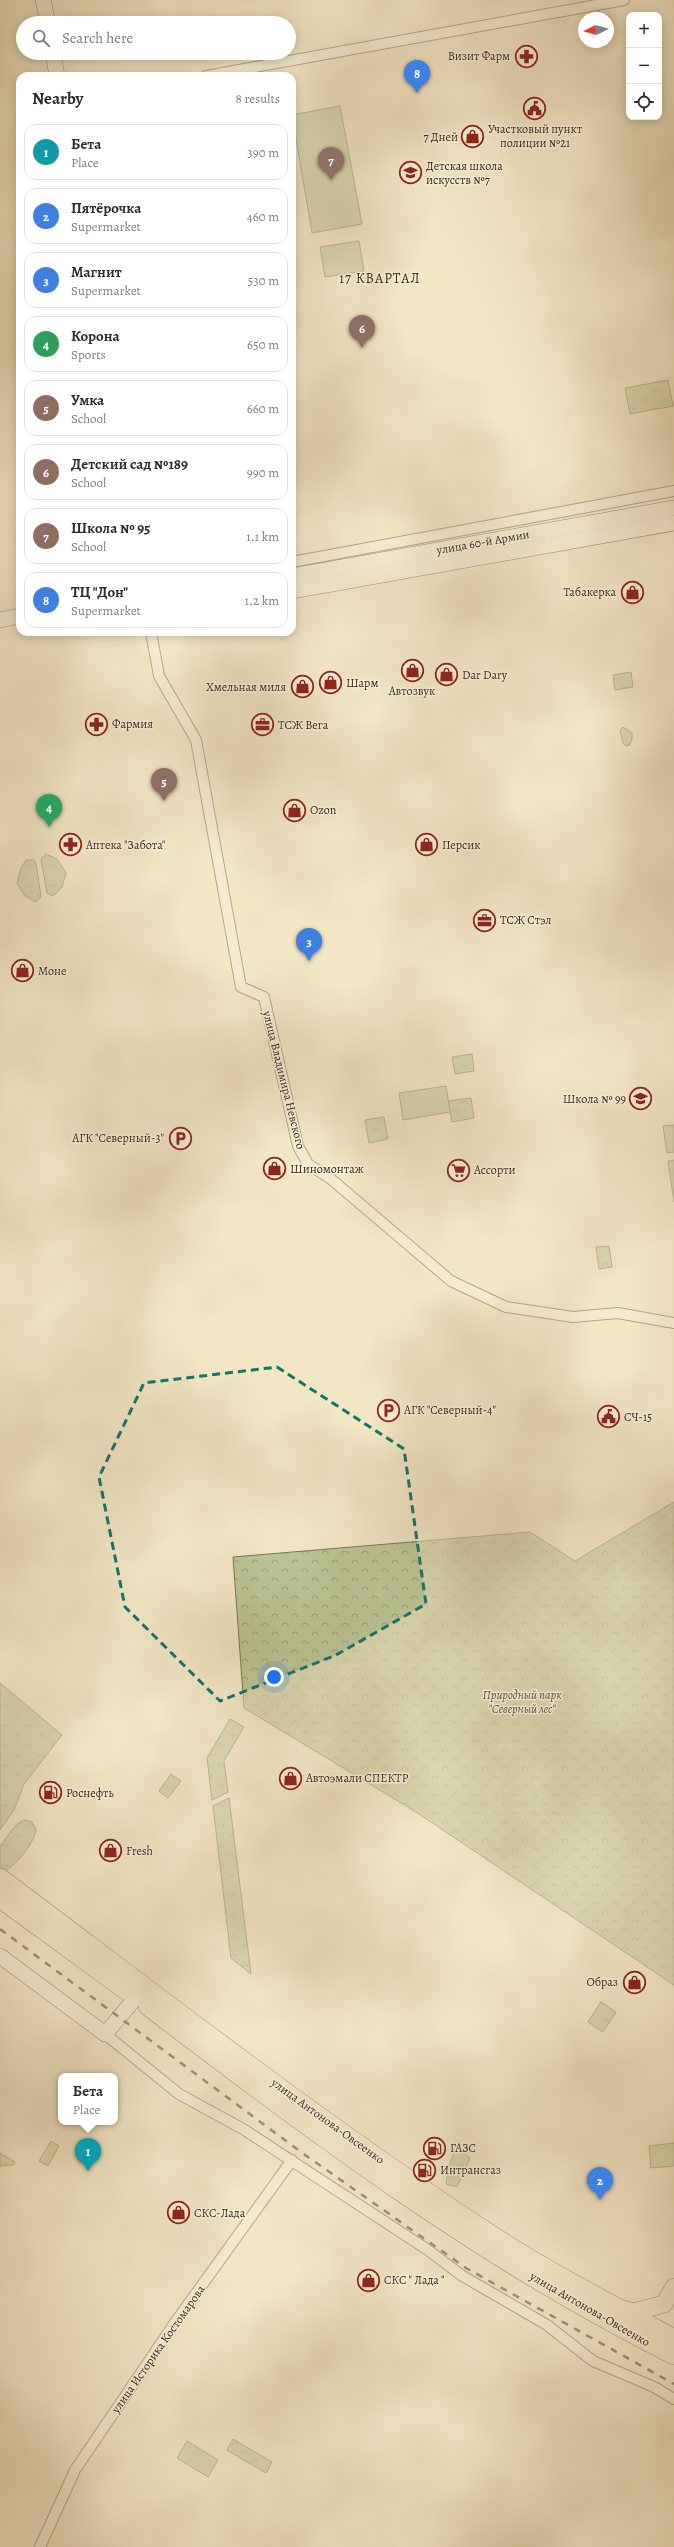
<!DOCTYPE html>
<html lang="en">
<head>
<meta charset="utf-8">
<style>
	:root { --surface:#fff; --page:#f7f7f7; --text:#2b2b33; --muted:#7c7c81; --line:#e1e1e2; --accent:#1a73e8 }
	body { margin:0; font-family:Alegreya,serif; background:var(--page); color:var(--text) }
	.controls { position:absolute; right:12px; top:12px; display:grid; overflow:hidden; border-radius:8px; box-shadow:0 2px 10px #0003 }
	.controls button { width:36px; height:36px; display:grid; place-items:center; padding:0; border:0; border-bottom:1px solid var(--line); background:var(--surface); color:var(--text); font:20px sans-serif }
	.compass { position:absolute; left:578px; top:12px; width:36px; height:36px; border-radius:50%; background:var(--surface); box-shadow:0 2px 10px #0003; rotate:264deg }
	.you { position:absolute; left:274px; top:1677px; width:14px; height:14px; margin:-10px; border:3px solid #fff; border-radius:50%; background:#1a73e8; box-shadow:0 0 0 6px #1a73e833 }
	.badge { display:grid; place-items:center; width:26px; height:26px; border-radius:50%; background:var(--accent); color:#fff; font-size:13px; font-weight:700 }
	.pin { position:absolute; translate:-50% -33px; filter:drop-shadow(0 1px 2px #0008) }
	.pin::after { content:''; position:absolute; top:21px; width:14px; height:12px; background:inherit; clip-path:polygon(0 0,100% 0,50% 100%) }
	.popup { position:absolute; left:58px; top:2073px; width:60px; height:52px; box-sizing:border-box; display:grid; place-content:center; border-radius:8px; background:var(--surface); filter:drop-shadow(0 1px 3px #0005); font-size:13px; white-space:nowrap; color:var(--muted) }
	.popup b { font-size:15px; color:var(--text) }
	.popup::after { content:''; position:absolute; left:50%; top:100%; margin-left:-8px; border:8px solid transparent; border-top-color:var(--surface) }
	.list { margin:0; padding:0; list-style:none }
	h2 { display:flex; justify-content:space-between; align-items:center; height:52px; margin:0; padding:0 16px; font-size:17px }
	h2 small { font-size:13px; font-weight:400; color:var(--muted) }
	.list li { display:grid; grid-template-columns:26px 1fr auto; gap:12px; align-items:center; box-sizing:border-box; height:56px; margin:0 8px 8px; padding:0 8px; border:1px solid var(--line); border-radius:12px }
	.list b { display:block; font-size:15px; white-space:nowrap }
	.list p { margin:0; font-size:13px; white-space:nowrap; color:var(--muted) }
	.list em { font-size:13px; font-style:normal; color:var(--muted) }
	.icon { flex:none; width:22px; height:22px; fill:none; stroke:currentColor; stroke-width:2; stroke-linecap:round; stroke-linejoin:round }
	.map { position:relative; flex:none; width:674px; height:2547px; overflow:hidden }
	.search { position:absolute; background:var(--surface); box-shadow:0 2px 10px #0003; left:16px; top:16px; width:280px; height:44px; display:flex; align-items:center; gap:10px; box-sizing:border-box; padding:0 14px; border-radius:22px; color:var(--muted); font-size:15px }
	.panel { position:absolute; background:var(--surface); box-shadow:0 2px 10px #0003; left:16px; top:72px; width:280px; height:564px; border-radius:12px }
	.map>svg:first-child { display:block }
	.grass { fill:url(#grass-tufts); stroke:#7a7756 }
	.park { fill:url(#park-crowns); stroke:#7a7756 }
	.pitch { fill:#bcc494; stroke:#7a7756 }
	.lines { fill:none; stroke-linecap:round; stroke-linejoin:round }
	.street-casing { stroke:#675943; stroke-width:12 }
	.secondary-casing { stroke:#392a18; stroke-width:16 }
	.primary-casing { stroke:#392a18; stroke-width:18 }
	.highway-casing { stroke:#392a18; stroke-width:20 }
	.street { stroke:#f7efd9; stroke-width:10 }
	.secondary { stroke:#f7efd9; stroke-width:15 }
	.primary { stroke:#f2e6c5; stroke-width:17 }
	.highway { stroke:#f2e6c5; stroke-width:19 }
	.rail { stroke:#392a18; stroke-width:2.5; stroke-dasharray:7 7; stroke-linecap:butt }
	.marked { fill:none; stroke:#0f766e; stroke-width:3; stroke-dasharray:8 5; stroke-linejoin:round }
	.labels { text-anchor:middle; dominant-baseline:central; stroke-width:3; stroke-linejoin:round; paint-order:stroke }
	.poi-label { font-size:12px; fill:#392a18; stroke:#f7efd9; text-anchor:start }
	.street-label { font-size:12px; fill:#392a18; stroke:#f7efd9 }
	.park-label { font-size:12px; font-style:italic; fill:#5a5037; stroke:#f7efd9 }
	.quarter-label { font-size:14px; letter-spacing:1px; fill:#392a18; stroke:#f7efd9 }
</style>
</head>
<body>
<div class="map">
<svg width="674" height="2547" viewBox="0 0 674 2547">
	<defs>
		<pattern id="grass-tufts" width="24" height="20" patternUnits="userSpaceOnUse"><rect width="24" height="20" fill="#bcc494"/><path d="M3 7l-1-3M5 7V3M7 7l1-3M15 17l-1-3M17 17v-4M19 17l1-3" fill="none" stroke="#9a9f78"/></pattern>
		<pattern id="park-crowns" width="20" height="18" patternUnits="userSpaceOnUse"><rect width="20" height="18" fill="#bcc494"/><path d="M2 6a3 3 0 1 1 6 0M12 15a3 3 0 1 1 6 0" fill="none" stroke="#9a9f78"/></pattern>
	</defs>
	<rect width="100%" height="100%" fill="#f2e6c5"/>
	<filter id="stains"><feTurbulence type="fractalNoise" baseFrequency=".005" numOctaves="4"/><feColorMatrix values="0 0 0 0 .2 0 0 0 0 .09 0 0 0 0 .02 0 0 0 .5 -.17"/></filter>
	<radialGradient id="worn" r=".72"><stop offset=".6" stop-color="#630" stop-opacity="0"/><stop offset="1" stop-color="#630" stop-opacity=".3"/></radialGradient>
	<g class="grass">
		<path d="M 623,727 L 632,733 L 632,739 L 630,745 L 626,746 L 623,743 L 620,731 Z"/>
		<path d="M 46,854 L 57,859 L 66,873 L 62,887 L 53,896 L 47,893 L 41,859 Z"/>
		<path d="M 26,860 L 34,860 L 36,863 L 41,897 L 36,902 L 25,896 L 17,883 L 21,868 Z"/>
		<path d="M 0,1683 L 62,1735 L 24,1784 L 14,1810 L 0,1830 Z"/>
		<path d="M 230,1719 L 244,1727 L 224,1761 L 228,1792 L 212,1800 L 207,1758 Z"/>
		<path d="M 229,1798 L 251,1974 L 231,1958 L 213,1806 Z"/>
		<path d="M 24,1820 L 32,1822 L 36,1830 C 33,1845 18,1863 5,1871 L 0,1870 L 0,1846 L 16,1825 Z"/>
		<path d="M 456,2147 L 470,2158 L 457,2187 L 446,2184 L 448,2169 Z"/>
	</g>
	<g class="park">
		<path d="M 668,380 L 673,406 L 630,414 L 625,388 Z"/>
		<path d="M 631,672 L 633,687 L 615,690 L 613,675 Z"/>
		<path d="M 472,1054 L 474,1071 L 455,1074 L 452,1057 Z"/>
		<path d="M 471,1098 L 474,1118 L 452,1122 L 448,1101 Z"/>
		<path d="M 384,1117 L 388,1139 L 369,1143 L 365,1120 Z"/>
		<path d="M 609,1246 L 612,1267 L 599,1269 L 596,1247 Z"/>
		<path d="M 674,1502 L 674,1985 L 416,1812 L 244,1708 L 233,1557 L 530,1532 L 575,1561 Z"/>
		<path d="M 171,1774 L 181,1781 L 168,1798 L 159,1791 Z"/>
		<path d="M 601,2002 L 616,2012 L 603,2032 L 588,2022 Z"/>
		<path d="M 51,2141 L 59,2146 L 48,2166 L 39,2161 Z"/>
		<path d="M 0,2153 L 15,2162 L 13,2165 L 0,2166 Z"/>
		<path d="M 233,2439 L 272,2462 L 266,2473 L 227,2450 Z"/>
	</g>
	<g class="pitch">
		<path d="M 340,106 L 362,224 L 312,233 L 292,115 Z"/>
		<path d="M 359,241 L 364,271 L 325,277 L 320,247 Z"/>
		<path d="M 446,1086 L 450,1112 L 403,1120 L 399,1093 Z"/>
		<path d="M 674,1125 L 674,1152 L 667,1153 L 663,1126 Z"/>
		<path d="M 674,1160 L 674,1202 L 668,1161 Z"/>
		<path d="M 674,2143 L 674,2166 L 651,2168 L 649,2146 Z"/>
		<path d="M 187,2441 L 218,2460 L 208,2477 L 177,2458 Z"/>
	</g>
	<g class="lines">
		<defs>
			<g id="street">
				<path d="M 206,76 L 624,0"/>
				<path d="M 292,562 L 674,491"/>
				<path d="M 151,632 L 159,676 L 196,740 L 241,987 L 264,997 L 298,1146 L 308,1164 L 331,1179 L 451,1281 L 506,1307 L 573,1317 L 618,1313 L 674,1323"/>
				<path d="M 105,2034 L 179,2094 L 243,2129 L 428,2250 L 461,2275 L 547,2325 L 593,2361 L 654,2387 L 674,2399"/>
				<path d="M 40,2547 L 75,2470 L 174,2324 L 292,2160"/>
			</g>
			<g id="secondary">
				<path d="M 43,0 L 48,23"/>
				<path d="M 53,53 L 57,76"/>
				<path d="M 292,576 L 674,508"/>
				<path d="M 292,591 L 674,523"/>
				<path d="M 0,620 L 20,616"/>
				<path d="M 0,1956 L 105,2034 L 144,1988"/>
			</g>
			<path id="primary" d="M 619,2308 L 634,2312 L 664,2304 L 674,2287"/>
			<g id="highway">
				<path d="M 0,1878 C 164,2001 326,2128 499,2240 C 555,2276 615,2306 674,2339"/>
				<path d="M 0,1898 L 126,1990"/>
				<path d="M 148,2006 C 315,2134 486,2261 674,2355"/>
			</g>
		</defs>
		<use href="#street" class="street-casing"/>
		<use href="#secondary" class="secondary-casing"/>
		<use href="#primary" class="primary-casing"/>
		<use href="#highway" class="highway-casing"/>
		<use href="#street" class="street"/>
		<use href="#secondary" class="secondary"/>
		<use href="#primary" class="primary"/>
		<use href="#highway" class="highway"/>
		<path class="rail" d="M 0,1929 L 301,2152 L 466,2268 L 674,2384"/>
	</g>
	<path d="M0 0H674V2547H0ZM 277,1367 L 404,1449 L 426,1604 L 336,1655 L 220,1701 L 125,1607 L 99,1477 L 144,1383 Z" fill="#f2e6c5" fill-opacity=".55" fill-rule="evenodd"/>
	<path class="marked" d="M 277,1367 L 404,1449 L 426,1604 L 336,1655 L 220,1701 L 125,1607 L 99,1477 L 144,1383 Z"/>
	<defs>
		<symbol id="pharmacy-ring" viewBox="-11 -11 22 22"><circle r="9.5" fill="#f7efd9" stroke="#8f2418" stroke-width="1.5"/><path d="M-2-6h4v4h4v4h-4v4h-4v-4h-4v-4h4Z" fill="#8f2418"/></symbol>
		<symbol id="civic-ring" viewBox="-11 -11 22 22"><circle r="9.5" fill="#f7efd9" stroke="#8f2418" stroke-width="1.5"/><path d="M-.6-6.5H3V-4.5H.6V-3L4-1V1h2V6H-6V1h2V-1L-.6-3ZM-1.2 2.5V6h2.4V2.5Z" fill="#8f2418"/></symbol>
		<symbol id="shop-ring" viewBox="-11 -11 22 22"><circle r="9.5" fill="#f7efd9" stroke="#8f2418" stroke-width="1.5"/><path d="M-5-2.5h2.3a2.7 3.5 0 0 1 5.4 0H5L5.5 6h-11ZM-1.5-2.5h3a1.5 2.3 0 0 0-3 0Z" fill="#8f2418"/></symbol>
		<symbol id="school-ring" viewBox="-11 -11 22 22"><circle r="9.5" fill="#f7efd9" stroke="#8f2418" stroke-width="1.5"/><path d="M0-5L7-2L0 1L-7-2ZM-4 1L0 2.5L4 1V4Q0 6-4 4Z" fill="#8f2418"/></symbol>
		<symbol id="office-ring" viewBox="-11 -11 22 22"><circle r="9.5" fill="#f7efd9" stroke="#8f2418" stroke-width="1.5"/><path d="M-6-3h4V-5.5h4V-3h4V5H-6ZM-1-4.5V-3h2v-1.5ZM-6 0V1H6V0Z" fill="#8f2418"/></symbol>
		<symbol id="parking-ring" viewBox="-11 -11 22 22"><circle r="9.5" fill="#f7efd9" stroke="#8f2418" stroke-width="1.5"/><path d="M-3.5-5.5H1a3.5 3.5 0 0 1 0 7H-1V5.5H-3.5ZM-1-3.4V-.6H.8a1.4 1.4 0 0 0 0-2.8Z" fill="#8f2418"/></symbol>
		<symbol id="supermarket-ring" viewBox="-11 -11 22 22"><circle r="9.5" fill="#f7efd9" stroke="#8f2418" stroke-width="1.5"/><path d="M-6-5.5h2.5l.6 2H6L4.5 2H-2.5L-4.4-4H-6ZM-1.5 3.2a1.3 1.3 0 1 0 .1 0ZM3 3.2a1.3 1.3 0 1 0 .1 0Z" fill="#8f2418"/></symbol>
		<symbol id="fuel-ring" viewBox="-11 -11 22 22"><circle r="9.5" fill="#f7efd9" stroke="#8f2418" stroke-width="1.5"/><path d="M-5.5-6h7V0h2V4h1.3V-2.5L3-4.5l.8-.8L6-3V5H2.5V1h-1V6h-7ZM-4.2-4.7v3.2H.2V-4.7Z" fill="#8f2418"/></symbol>
	</defs>
	<g fill-rule="evenodd">
		<use href="#pharmacy-ring" x="514" y="44" width="25" height="25"/>
		<use href="#civic-ring" x="522" y="96" width="25" height="25"/>
		<use href="#shop-ring" x="460" y="124" width="25" height="25"/>
		<use href="#school-ring" x="398" y="160" width="25" height="25"/>
		<use href="#shop-ring" x="620" y="580" width="25" height="25"/>
		<use href="#shop-ring" x="400" y="658" width="25" height="25"/>
		<use href="#shop-ring" x="434" y="662" width="25" height="25"/>
		<use href="#shop-ring" x="318" y="670" width="25" height="25"/>
		<use href="#shop-ring" x="290" y="674" width="25" height="25"/>
		<use href="#pharmacy-ring" x="84" y="712" width="25" height="25"/>
		<use href="#office-ring" x="250" y="712" width="25" height="25"/>
		<use href="#shop-ring" x="282" y="798" width="25" height="25"/>
		<use href="#pharmacy-ring" x="58" y="832" width="25" height="25"/>
		<use href="#shop-ring" x="414" y="832" width="25" height="25"/>
		<use href="#office-ring" x="472" y="908" width="25" height="25"/>
		<use href="#shop-ring" x="10" y="958" width="25" height="25"/>
		<use href="#school-ring" x="628" y="1086" width="25" height="25"/>
		<use href="#parking-ring" x="168" y="1126" width="25" height="25"/>
		<use href="#shop-ring" x="262" y="1156" width="25" height="25"/>
		<use href="#supermarket-ring" x="446" y="1158" width="25" height="25"/>
		<use href="#parking-ring" x="376" y="1398" width="25" height="25"/>
		<use href="#civic-ring" x="596" y="1404" width="25" height="25"/>
		<use href="#shop-ring" x="278" y="1766" width="25" height="25"/>
		<use href="#fuel-ring" x="38" y="1780" width="25" height="25"/>
		<use href="#shop-ring" x="98" y="1838" width="25" height="25"/>
		<use href="#shop-ring" x="622" y="1970" width="25" height="25"/>
		<use href="#fuel-ring" x="422" y="2136" width="25" height="25"/>
		<use href="#fuel-ring" x="412" y="2158" width="25" height="25"/>
		<use href="#shop-ring" x="166" y="2200" width="25" height="25"/>
		<use href="#shop-ring" x="356" y="2268" width="25" height="25"/>
	</g>
	<g class="labels">
		<g class="poi-label">
			<text x="510" y="56" text-anchor="end">Визит Фарм</text>
			<text x="535" y="129" text-anchor="middle">Участковый пункт<tspan x="535" dy="14">полиции №21</tspan></text>
			<text x="458" y="137" text-anchor="end">7 Дней</text>
			<text x="426" y="166">Детская школа<tspan x="426" dy="14">искусств №7</tspan></text>
			<text x="616" y="592" text-anchor="end">Табакерка</text>
			<text x="462" y="675">Dar Dary</text>
			<text x="346" y="683">Шарм</text>
			<text x="286" y="687" text-anchor="end">Хмельная миля</text>
			<text x="412" y="691" text-anchor="middle">Автозвук</text>
			<text x="112" y="724">Фармия</text>
			<text x="278" y="725">ТСЖ Вега</text>
			<text x="310" y="810">Ozon</text>
			<text x="86" y="845">Аптека "Забота"</text>
			<text x="442" y="845">Персик</text>
			<text x="500" y="920">ТСЖ Стэл</text>
			<text x="38" y="971">Моне</text>
			<text x="626" y="1099" text-anchor="end">Школа № 99</text>
			<text x="164" y="1138" text-anchor="end">АГК "Северный-3"</text>
			<text x="290" y="1169">Шиномонтаж</text>
			<text x="474" y="1170">Ассорти</text>
			<text x="404" y="1410">АГК "Северный-4"</text>
			<text x="624" y="1417">СЧ-15</text>
			<text x="306" y="1778">Автоэмали СПЕКТР</text>
			<text x="66" y="1793">Роснефть</text>
			<text x="126" y="1851">Fresh</text>
			<text x="618" y="1982" text-anchor="end">Образ</text>
			<text x="450" y="2148">ГАЗС</text>
			<text x="440" y="2170">Интрансгаз</text>
			<text x="194" y="2213">СКС-Лада</text>
			<text x="384" y="2280">СКС " Лада "</text>
		</g>
		<g class="street-label">
			<text transform="translate(483 542) rotate(-10)">улица 60-й Армии</text>
			<text transform="translate(284 1080) rotate(76)">улица Владимира Невского</text>
			<text transform="translate(328 2121) rotate(36)">улица Антонова-Овсеенко</text>
			<text transform="translate(590 2309) rotate(30)">улица Антонова-Овсеенко</text>
			<text transform="translate(158 2349) rotate(-55)">улица Историка Костомарова</text>
		</g>
		<g class="park-label">
			<text x="522" y="1695">Природный парк<tspan x="522" dy="14">"Северный лес"</tspan></text>
		</g>
		<g class="quarter-label">
			<text x="380" y="278">17 КВАРТАЛ</text>
		</g>
	</g>
	<rect width="100%" height="100%" filter="url(#stains)"/>
	<rect width="100%" height="100%" fill="url(#worn)"/>
</svg>
<div class="controls">
<button>+</button>
<button>−</button>
<button><svg class="icon" aria-label="locate" viewBox="0 0 24 24"><circle cx="12" cy="12" r="6"/><path d="M12 2v4M12 18v4M2 12h4M18 12h4"/></svg></button>
</div>
<svg class="compass" viewBox="-18 -18 36 36"><path d="M0-13l5 13h-10z" fill="#e53935"/><path d="M0 13l5-13h-10z" fill="#7c7c81"/></svg>
<div class="you"></div>
<div class="pin badge" style="left:88px;top:2171px;background:#0f9aa8">1</div>
<div class="popup"><b>Бета</b>Place</div>
<div class="pin badge" style="left:600px;top:2200px;background:#3f7fe0">2</div>
<div class="pin badge" style="left:309px;top:961px;background:#3f7fe0">3</div>
<div class="pin badge" style="left:49px;top:827px;background:#2e9e5b">4</div>
<div class="pin badge" style="left:164px;top:801px;background:#8d6e63">5</div>
<div class="pin badge" style="left:362px;top:348px;background:#8d6e63">6</div>
<div class="pin badge" style="left:331px;top:180px;background:#8d6e63">7</div>
<div class="pin badge" style="left:417px;top:93px;background:#3f7fe0">8</div>
<div class="search"><svg class="icon" aria-label="search" viewBox="0 0 24 24"><circle cx="10" cy="10" r="6"/><path d="M15 15l6 6"/></svg>Search here</div>
<section class="panel">
<h2>Nearby<small>8 results</small></h2>
<ul class="list">
<li><span class="badge" style="background:#0f9aa8">1</span><div><b>Бета</b><p>Place</p></div><em>390 m</em></li>
<li><span class="badge" style="background:#3f7fe0">2</span><div><b>Пятёрочка</b><p>Supermarket</p></div><em>460 m</em></li>
<li><span class="badge" style="background:#3f7fe0">3</span><div><b>Магнит</b><p>Supermarket</p></div><em>530 m</em></li>
<li><span class="badge" style="background:#2e9e5b">4</span><div><b>Корона</b><p>Sports</p></div><em>650 m</em></li>
<li><span class="badge" style="background:#8d6e63">5</span><div><b>Умка</b><p>School</p></div><em>660 m</em></li>
<li><span class="badge" style="background:#8d6e63">6</span><div><b>Детский сад №189</b><p>School</p></div><em>990 m</em></li>
<li><span class="badge" style="background:#8d6e63">7</span><div><b>Школа № 95</b><p>School</p></div><em>1.1 km</em></li>
<li><span class="badge" style="background:#3f7fe0">8</span><div><b>ТЦ &quot;Дон&quot;</b><p>Supermarket</p></div><em>1.2 km</em></li>
</ul>
</section>
</div>
</body>
</html>
